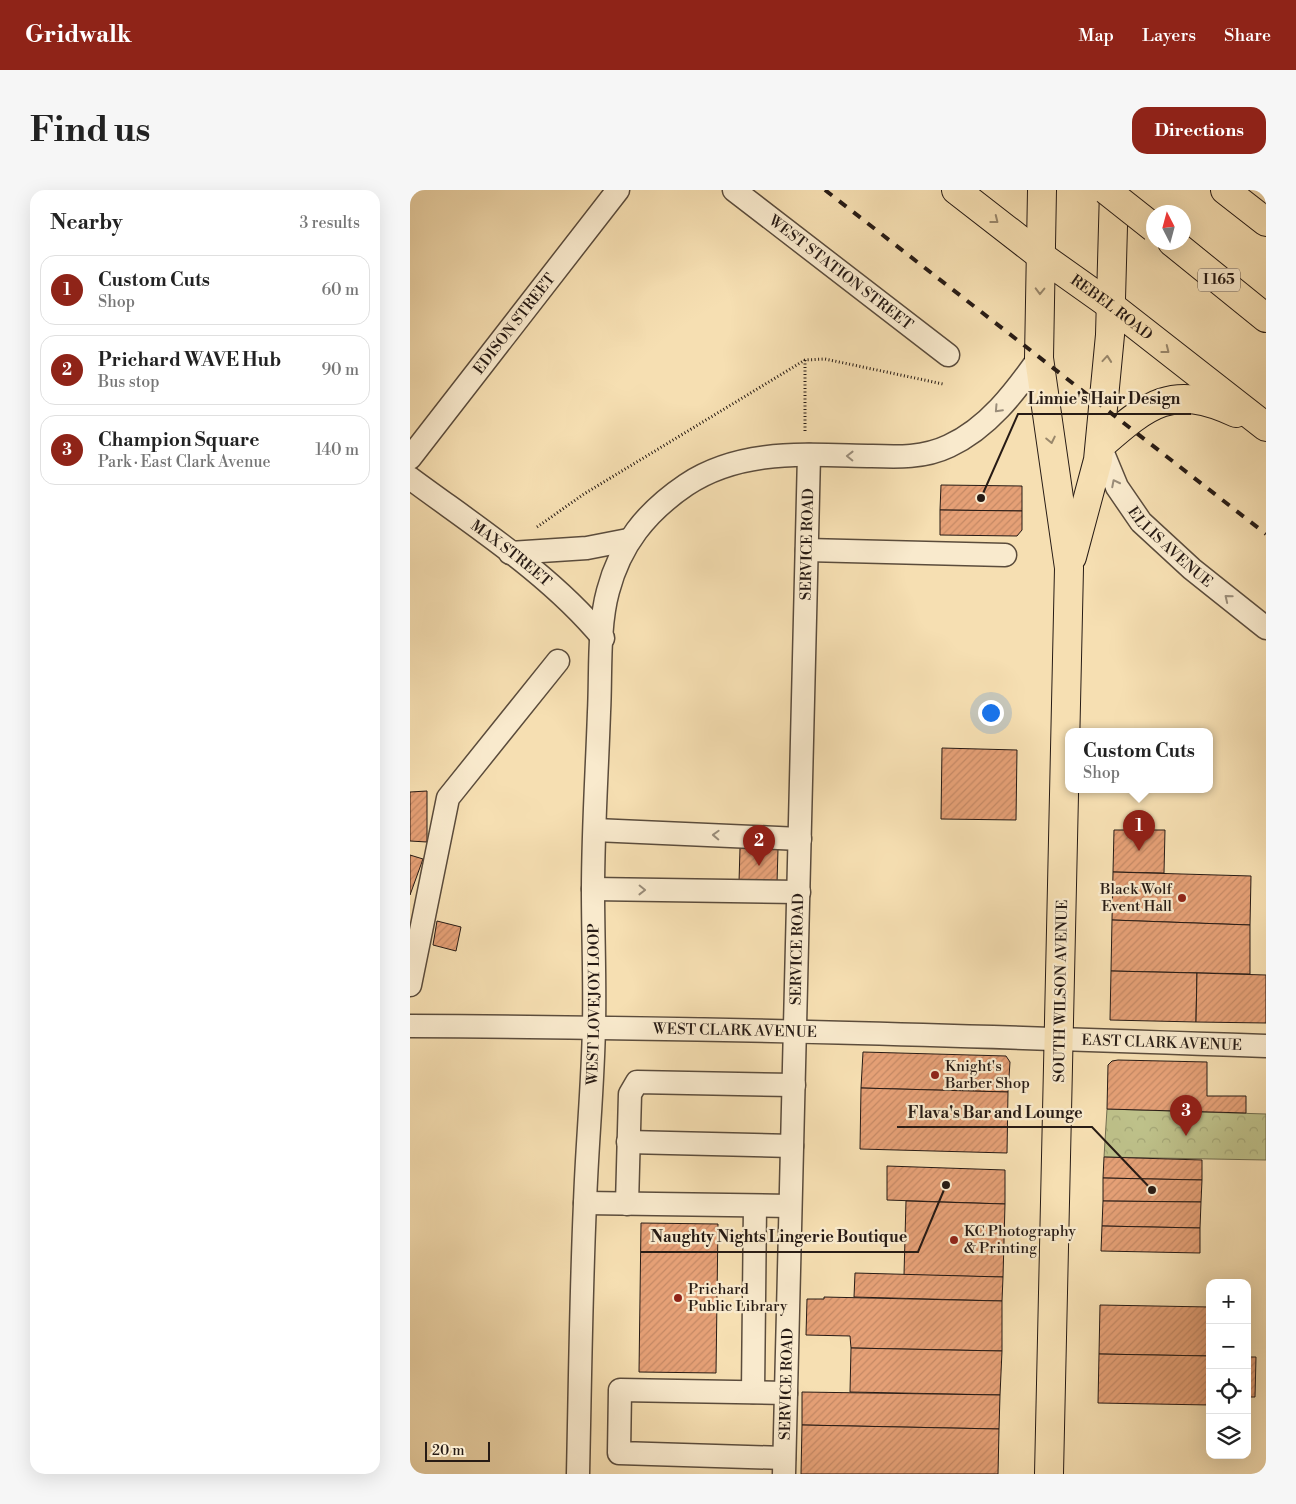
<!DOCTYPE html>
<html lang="en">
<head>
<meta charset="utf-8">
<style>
	:root { --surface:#fff; --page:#f6f6f6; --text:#222; --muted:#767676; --line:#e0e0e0; --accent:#8f2418 }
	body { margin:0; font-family:"Libre Bodoni",serif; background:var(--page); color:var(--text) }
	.controls { position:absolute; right:15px; bottom:15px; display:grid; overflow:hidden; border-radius:10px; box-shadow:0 5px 20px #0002 }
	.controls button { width:45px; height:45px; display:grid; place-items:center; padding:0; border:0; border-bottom:1px solid var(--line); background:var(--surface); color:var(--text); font:25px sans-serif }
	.compass { position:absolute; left:736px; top:15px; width:45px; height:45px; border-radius:50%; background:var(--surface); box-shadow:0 5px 20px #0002; rotate:354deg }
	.scale { position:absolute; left:15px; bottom:12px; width:65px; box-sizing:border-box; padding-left:5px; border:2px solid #271b15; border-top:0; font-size:14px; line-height:18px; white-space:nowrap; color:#271b15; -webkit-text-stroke:4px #f9eacd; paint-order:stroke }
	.you { position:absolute; left:580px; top:522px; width:18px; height:18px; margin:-12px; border:4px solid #fff; border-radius:50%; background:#1a73e8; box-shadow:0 0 0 8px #1a73e833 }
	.badge { display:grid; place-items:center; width:32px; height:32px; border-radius:50%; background:var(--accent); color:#fff; font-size:16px; font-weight:700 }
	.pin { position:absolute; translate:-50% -41px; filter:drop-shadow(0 1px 2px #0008) }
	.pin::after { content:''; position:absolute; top:26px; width:18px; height:15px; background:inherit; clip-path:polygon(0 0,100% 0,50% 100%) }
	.popup { position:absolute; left:655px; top:538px; width:148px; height:65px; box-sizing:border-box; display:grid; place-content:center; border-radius:10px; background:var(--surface); filter:drop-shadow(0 1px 4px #0005); font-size:16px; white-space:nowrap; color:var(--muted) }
	.popup b { font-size:19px; color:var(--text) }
	.popup::after { content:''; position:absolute; left:50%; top:100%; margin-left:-10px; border:10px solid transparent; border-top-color:var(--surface) }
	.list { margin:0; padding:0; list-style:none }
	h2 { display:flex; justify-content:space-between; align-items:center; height:65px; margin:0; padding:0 20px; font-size:21px }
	h2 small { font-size:16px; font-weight:400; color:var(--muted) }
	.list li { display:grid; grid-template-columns:32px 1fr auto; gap:15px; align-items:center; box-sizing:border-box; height:70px; margin:0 10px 10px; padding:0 10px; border:1px solid var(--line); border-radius:15px }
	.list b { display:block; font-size:19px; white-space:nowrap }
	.list p { margin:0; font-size:16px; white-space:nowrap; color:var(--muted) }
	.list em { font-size:16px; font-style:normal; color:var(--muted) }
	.icon { flex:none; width:28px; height:28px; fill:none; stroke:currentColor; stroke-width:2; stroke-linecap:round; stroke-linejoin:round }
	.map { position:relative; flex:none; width:856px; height:1284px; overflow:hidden; border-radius:15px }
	header { display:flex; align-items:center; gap:30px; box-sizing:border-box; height:70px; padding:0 25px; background:var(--accent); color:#fff }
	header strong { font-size:24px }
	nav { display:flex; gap:28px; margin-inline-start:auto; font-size:18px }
	.intro { display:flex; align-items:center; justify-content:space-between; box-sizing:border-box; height:120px; padding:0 30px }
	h1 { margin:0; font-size:35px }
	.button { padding:12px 22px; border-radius:15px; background:var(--accent); color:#fff; font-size:18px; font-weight:700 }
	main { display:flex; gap:30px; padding:0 30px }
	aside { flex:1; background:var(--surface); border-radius:15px; box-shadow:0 5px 20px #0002 }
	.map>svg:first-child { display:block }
	.forest { fill:url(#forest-crowns); stroke:#726e50 }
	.building { fill:url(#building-hatch); stroke:#271b15 }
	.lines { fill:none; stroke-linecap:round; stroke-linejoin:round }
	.minor-casing { stroke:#5b4c3c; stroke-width:25 }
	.major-casing { stroke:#271b15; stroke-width:30 }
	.highway-casing { stroke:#271b15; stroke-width:30 }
	.path { stroke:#271b15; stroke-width:3; stroke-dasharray:1 2.5; stroke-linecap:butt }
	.minor { stroke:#f9eacd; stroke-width:22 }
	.major { stroke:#f6dfb2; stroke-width:28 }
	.highway { stroke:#f6dfb2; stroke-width:28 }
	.rail { stroke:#271b15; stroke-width:4; stroke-dasharray:9 9; stroke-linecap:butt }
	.highway-bridge-casing { stroke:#271b15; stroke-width:30; stroke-linecap:butt }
	.highway-bridge { stroke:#f6dfb2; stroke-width:28 }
	.oneway { stroke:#99876b }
	.oneway2 { stroke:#9a8d7a }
	.poi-dot { fill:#8f2418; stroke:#f9eacd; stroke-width:2 }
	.labels { text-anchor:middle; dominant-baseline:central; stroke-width:4.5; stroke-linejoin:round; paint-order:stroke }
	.shield { fill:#f9eacd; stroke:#66594c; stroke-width:1 }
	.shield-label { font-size:14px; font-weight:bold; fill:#271b15 }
	.street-label { font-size:15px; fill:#271b15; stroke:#f9eacd }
	.poi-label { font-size:15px; fill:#271b15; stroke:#f9eacd; text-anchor:start }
	.leader { fill:none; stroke:#271b15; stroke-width:2 }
	.callout-dot { fill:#271b15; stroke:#f9eacd; stroke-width:2 }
	.callout-label { font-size:16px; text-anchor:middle; font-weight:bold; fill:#271b15; stroke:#f9eacd; stroke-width:4.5; stroke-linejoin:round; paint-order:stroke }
</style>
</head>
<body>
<header>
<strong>Gridwalk</strong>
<nav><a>Map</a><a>Layers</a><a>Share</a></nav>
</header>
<div class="intro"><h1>Find us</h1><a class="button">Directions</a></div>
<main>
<aside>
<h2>Nearby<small>3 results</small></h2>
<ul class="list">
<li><span class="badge">1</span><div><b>Custom Cuts</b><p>Shop</p></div><em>60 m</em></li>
<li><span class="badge">2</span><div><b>Prichard WAVE Hub</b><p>Bus stop</p></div><em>90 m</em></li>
<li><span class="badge">3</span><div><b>Champion Square</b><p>Park · East Clark Avenue</p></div><em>140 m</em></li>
</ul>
</aside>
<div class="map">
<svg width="856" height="1284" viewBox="0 0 856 1284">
	<defs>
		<pattern id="forest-crowns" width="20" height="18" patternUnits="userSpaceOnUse" patternTransform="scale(1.25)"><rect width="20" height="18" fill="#bec18a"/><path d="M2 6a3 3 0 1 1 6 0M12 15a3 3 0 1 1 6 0" fill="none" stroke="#a3a576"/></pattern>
		<pattern id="building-hatch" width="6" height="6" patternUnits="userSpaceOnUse" patternTransform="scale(1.25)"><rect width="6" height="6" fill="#e5a076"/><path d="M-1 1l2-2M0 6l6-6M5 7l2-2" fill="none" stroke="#c48965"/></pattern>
	</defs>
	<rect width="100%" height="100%" fill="#f6dfb2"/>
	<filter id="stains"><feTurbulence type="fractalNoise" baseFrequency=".004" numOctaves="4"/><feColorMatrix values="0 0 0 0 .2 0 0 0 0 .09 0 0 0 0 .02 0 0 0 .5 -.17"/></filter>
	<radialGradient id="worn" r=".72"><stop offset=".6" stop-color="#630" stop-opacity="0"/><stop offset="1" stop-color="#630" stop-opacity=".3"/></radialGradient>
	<path class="forest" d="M 697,919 L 856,924 L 856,970 L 694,967 Z"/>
	<g class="building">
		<path d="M 531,295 L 612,296 L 612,321 L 530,320 Z"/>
		<path d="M 530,320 L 612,321 L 612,340 L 607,346 L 530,345 Z"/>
		<path d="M 532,558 L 607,560 L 606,630 L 531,629 Z"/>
		<path d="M 17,601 L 17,652 L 0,651 L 0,602 Z"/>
		<path d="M 704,640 L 755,640 L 754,683 L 703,682 Z"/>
		<path d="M 330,658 L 368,659 L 367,693 L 329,692 Z"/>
		<path d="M 0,665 L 13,669 L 0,705 Z"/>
		<path d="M 703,682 L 841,686 L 840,735 L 702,730 Z"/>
		<path d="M 702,730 L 840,735 L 840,784 L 701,781 Z"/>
		<path d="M 27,731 L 51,737 L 46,761 L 23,755 Z"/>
		<path d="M 701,781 L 787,783 L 786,832 L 700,830 Z"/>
		<path d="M 787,783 L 856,785 L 856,833 L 786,832 Z"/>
		<path d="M 453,862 L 596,866 L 600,872 L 598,902 L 451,898 Z"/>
		<path d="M 708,870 L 797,872 L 797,906 L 836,906 L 836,923 L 697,919 L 698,875 L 702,871 Z"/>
		<path d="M 451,898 L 598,902 L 597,963 L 450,959 Z"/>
		<path d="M 694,967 L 792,970 L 792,990 L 693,988 Z"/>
		<path d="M 477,976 L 595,980 L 595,1014 L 477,1010 Z"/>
		<path d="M 693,988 L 792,990 L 791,1012 L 693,1011 Z"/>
		<path d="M 496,1011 L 595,1014 L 593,1087 L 494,1085 Z"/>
		<path d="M 693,1011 L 791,1012 L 790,1038 L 692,1036 Z"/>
		<path d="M 231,1033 L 308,1034 L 306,1183 L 229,1182 Z"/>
		<path d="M 692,1036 L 790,1038 L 790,1063 L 691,1061 Z"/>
		<path d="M 445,1083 L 593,1087 L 592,1111 L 444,1107 Z"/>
		<path d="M 414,1107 L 592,1111 L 592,1161 L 441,1158 L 440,1146 L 396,1145 L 397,1109 L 414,1109 Z"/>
		<path d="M 690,1115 L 800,1117 L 800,1166 L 689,1164 Z"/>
		<path d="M 441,1158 L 592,1161 L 590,1205 L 440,1202 Z"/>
		<path d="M 689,1164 L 800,1166 L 800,1215 L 688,1213 Z"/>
		<path d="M 837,1167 L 846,1167 L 845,1207 L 837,1207 Z"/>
		<path d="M 392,1202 L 590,1205 L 589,1239 L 392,1235 Z"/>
		<path d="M 392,1235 L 589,1239 L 588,1284 L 391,1284 Z"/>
	</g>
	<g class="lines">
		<defs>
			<g id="minor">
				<path id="s1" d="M 324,0 L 538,165"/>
				<path id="s2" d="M 690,256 L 707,297 L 731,332 L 782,379 L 856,438"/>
				<path id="s3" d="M 0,268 L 208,0"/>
				<path id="s4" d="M 0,288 C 66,337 140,384 193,448"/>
				<path d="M 397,360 L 595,365"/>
				<path d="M 100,363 L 177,358 L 218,350"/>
				<path d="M 185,640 L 390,649"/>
				<path d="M 183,699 L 389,702"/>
				<path d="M 0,795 L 38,608 L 148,471"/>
				<path id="s5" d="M 0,836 C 286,837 571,846 856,856"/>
				<path d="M 218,952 L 382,956"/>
				<path d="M 175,1013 L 380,1016"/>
				<path d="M 217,1014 L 220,904 L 227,892 L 384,895"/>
				<path d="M 343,1202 L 345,1016"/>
				<path d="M 374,1268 L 209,1263 L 210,1200 L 376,1203"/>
				<path id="s6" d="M 168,1284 C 170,1194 171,1103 175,1013 C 177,954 183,895 184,835 C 185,790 183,745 183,700 C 183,641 187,581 189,522 C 191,485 188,437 198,401 C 210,355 236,322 276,295 C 332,258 397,265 462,266 C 488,267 514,268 539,256 C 578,238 605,202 629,168"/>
				<path id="s7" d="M 374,1284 L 399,265"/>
			</g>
			<g id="major">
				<path id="s8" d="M 546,0 L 631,66 L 700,115 L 856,237"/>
				<path d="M 632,0 L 629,168 L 659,378 L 639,1284"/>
				<path d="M 690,256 C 738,214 762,193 826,223"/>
				<path d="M 662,367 L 688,270 L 700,145 L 704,0"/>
			</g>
			<g id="highway">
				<path d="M 815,0 L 856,32"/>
				<path d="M 762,52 L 856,128"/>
			</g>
		</defs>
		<use href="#minor" class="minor-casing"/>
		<use href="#major" class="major-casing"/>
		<use href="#highway" class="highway-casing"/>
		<g class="path">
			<path d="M 395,170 L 395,243"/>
			<path d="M 127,337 L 174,304 L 395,170 L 415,169 L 533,194"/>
		</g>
		<use href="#minor" class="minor"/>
		<use href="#major" class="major"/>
		<use href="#highway" class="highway"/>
		<path class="rail" d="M 415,0 L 856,344"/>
		<defs>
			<path id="highway-bridge" d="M 696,0 L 744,38"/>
		</defs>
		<use href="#highway-bridge" class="highway-bridge-casing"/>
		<use href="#highway-bridge" class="highway-bridge"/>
	</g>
	<defs><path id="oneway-chevron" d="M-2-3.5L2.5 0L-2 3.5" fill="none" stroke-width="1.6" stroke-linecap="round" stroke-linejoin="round" transform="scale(1.25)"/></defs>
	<g class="oneway">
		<use href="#oneway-chevron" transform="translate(585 30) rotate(38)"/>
		<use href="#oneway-chevron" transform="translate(630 101) rotate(91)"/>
		<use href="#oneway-chevron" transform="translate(756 160) rotate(38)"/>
		<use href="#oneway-chevron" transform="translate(697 169) rotate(-85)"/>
		<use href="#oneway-chevron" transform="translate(641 250) rotate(78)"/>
	</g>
	<g class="oneway2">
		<use href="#oneway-chevron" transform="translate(588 219) rotate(133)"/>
		<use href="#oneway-chevron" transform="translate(440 266) rotate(-179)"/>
		<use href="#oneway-chevron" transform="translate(705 293) rotate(-117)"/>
		<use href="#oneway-chevron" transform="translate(818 408) rotate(-141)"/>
		<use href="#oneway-chevron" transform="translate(306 645) rotate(-178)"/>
		<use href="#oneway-chevron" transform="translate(232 700) rotate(1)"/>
	</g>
	<g class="poi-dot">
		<circle cx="772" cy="708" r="5"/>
		<circle cx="525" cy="885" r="5"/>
		<circle cx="544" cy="1050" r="5"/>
		<circle cx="268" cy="1108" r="5"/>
	</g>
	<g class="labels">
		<rect class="shield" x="788" y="78.5" width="42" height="23" rx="4"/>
		<g class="shield-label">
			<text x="809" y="90">I 165</text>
		</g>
		<g class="street-label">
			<text stroke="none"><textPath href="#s1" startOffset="135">WEST STATION STREET</textPath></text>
			<text stroke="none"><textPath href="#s8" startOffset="195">REBEL ROAD</textPath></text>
			<text stroke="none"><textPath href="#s3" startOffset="170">EDISON STREET</textPath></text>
			<text stroke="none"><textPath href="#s7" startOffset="930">SERVICE ROAD</textPath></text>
			<text stroke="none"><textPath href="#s2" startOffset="125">ELLIS AVENUE</textPath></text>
			<text stroke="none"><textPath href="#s4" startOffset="126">MAX STREET</textPath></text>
			<text stroke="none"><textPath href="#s7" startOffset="525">SERVICE ROAD</textPath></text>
			<text transform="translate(651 801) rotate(-89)">SOUTH WILSON AVENUE</text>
			<text stroke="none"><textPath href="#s6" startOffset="470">WEST LOVEJOY LOOP</textPath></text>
			<text stroke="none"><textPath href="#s5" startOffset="325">WEST CLARK AVENUE</textPath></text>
			<text stroke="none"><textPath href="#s5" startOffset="752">EAST CLARK AVENUE</textPath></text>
			<text stroke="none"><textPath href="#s7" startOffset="90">SERVICE ROAD</textPath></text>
		</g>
		<g class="poi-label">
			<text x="762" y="699" text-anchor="end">Black Wolf<tspan x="762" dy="17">Event Hall</tspan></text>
			<text x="535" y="876">Knight's<tspan x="535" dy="17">Barber Shop</tspan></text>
			<text x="554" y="1041">KC Photography<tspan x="554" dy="17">&amp; Printing</tspan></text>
			<text x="278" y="1099">Prichard<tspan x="278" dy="17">Public Library</tspan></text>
		</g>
	</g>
	<path class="leader" d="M571 308L608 224H781M742 1000L682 937H487M536 995L508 1062H231"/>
	<g class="callout-dot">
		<circle cx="571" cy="308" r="5"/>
		<circle cx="742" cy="1000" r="5"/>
		<circle cx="536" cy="995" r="5"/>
	</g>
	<g class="callout-label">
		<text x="694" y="214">Linnie's Hair Design</text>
		<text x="585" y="928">Flava's Bar and Lounge</text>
		<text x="369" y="1052">Naughty Nights Lingerie Boutique</text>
	</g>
	<rect width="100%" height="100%" filter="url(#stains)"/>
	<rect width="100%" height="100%" fill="url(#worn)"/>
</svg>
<div class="controls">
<button>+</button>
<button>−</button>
<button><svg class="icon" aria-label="locate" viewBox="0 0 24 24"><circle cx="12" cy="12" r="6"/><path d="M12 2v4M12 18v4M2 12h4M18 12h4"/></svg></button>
<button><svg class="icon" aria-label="layers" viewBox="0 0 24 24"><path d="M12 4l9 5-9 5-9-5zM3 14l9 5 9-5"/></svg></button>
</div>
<svg class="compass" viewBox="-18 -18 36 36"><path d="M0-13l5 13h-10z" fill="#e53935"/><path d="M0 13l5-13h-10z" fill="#767676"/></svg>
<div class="scale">20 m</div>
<div class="you"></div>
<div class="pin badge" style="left:729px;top:661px">1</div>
<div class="popup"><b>Custom Cuts</b>Shop</div>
<div class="pin badge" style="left:349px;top:676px">2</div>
<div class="pin badge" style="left:776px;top:946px">3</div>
</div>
</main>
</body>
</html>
